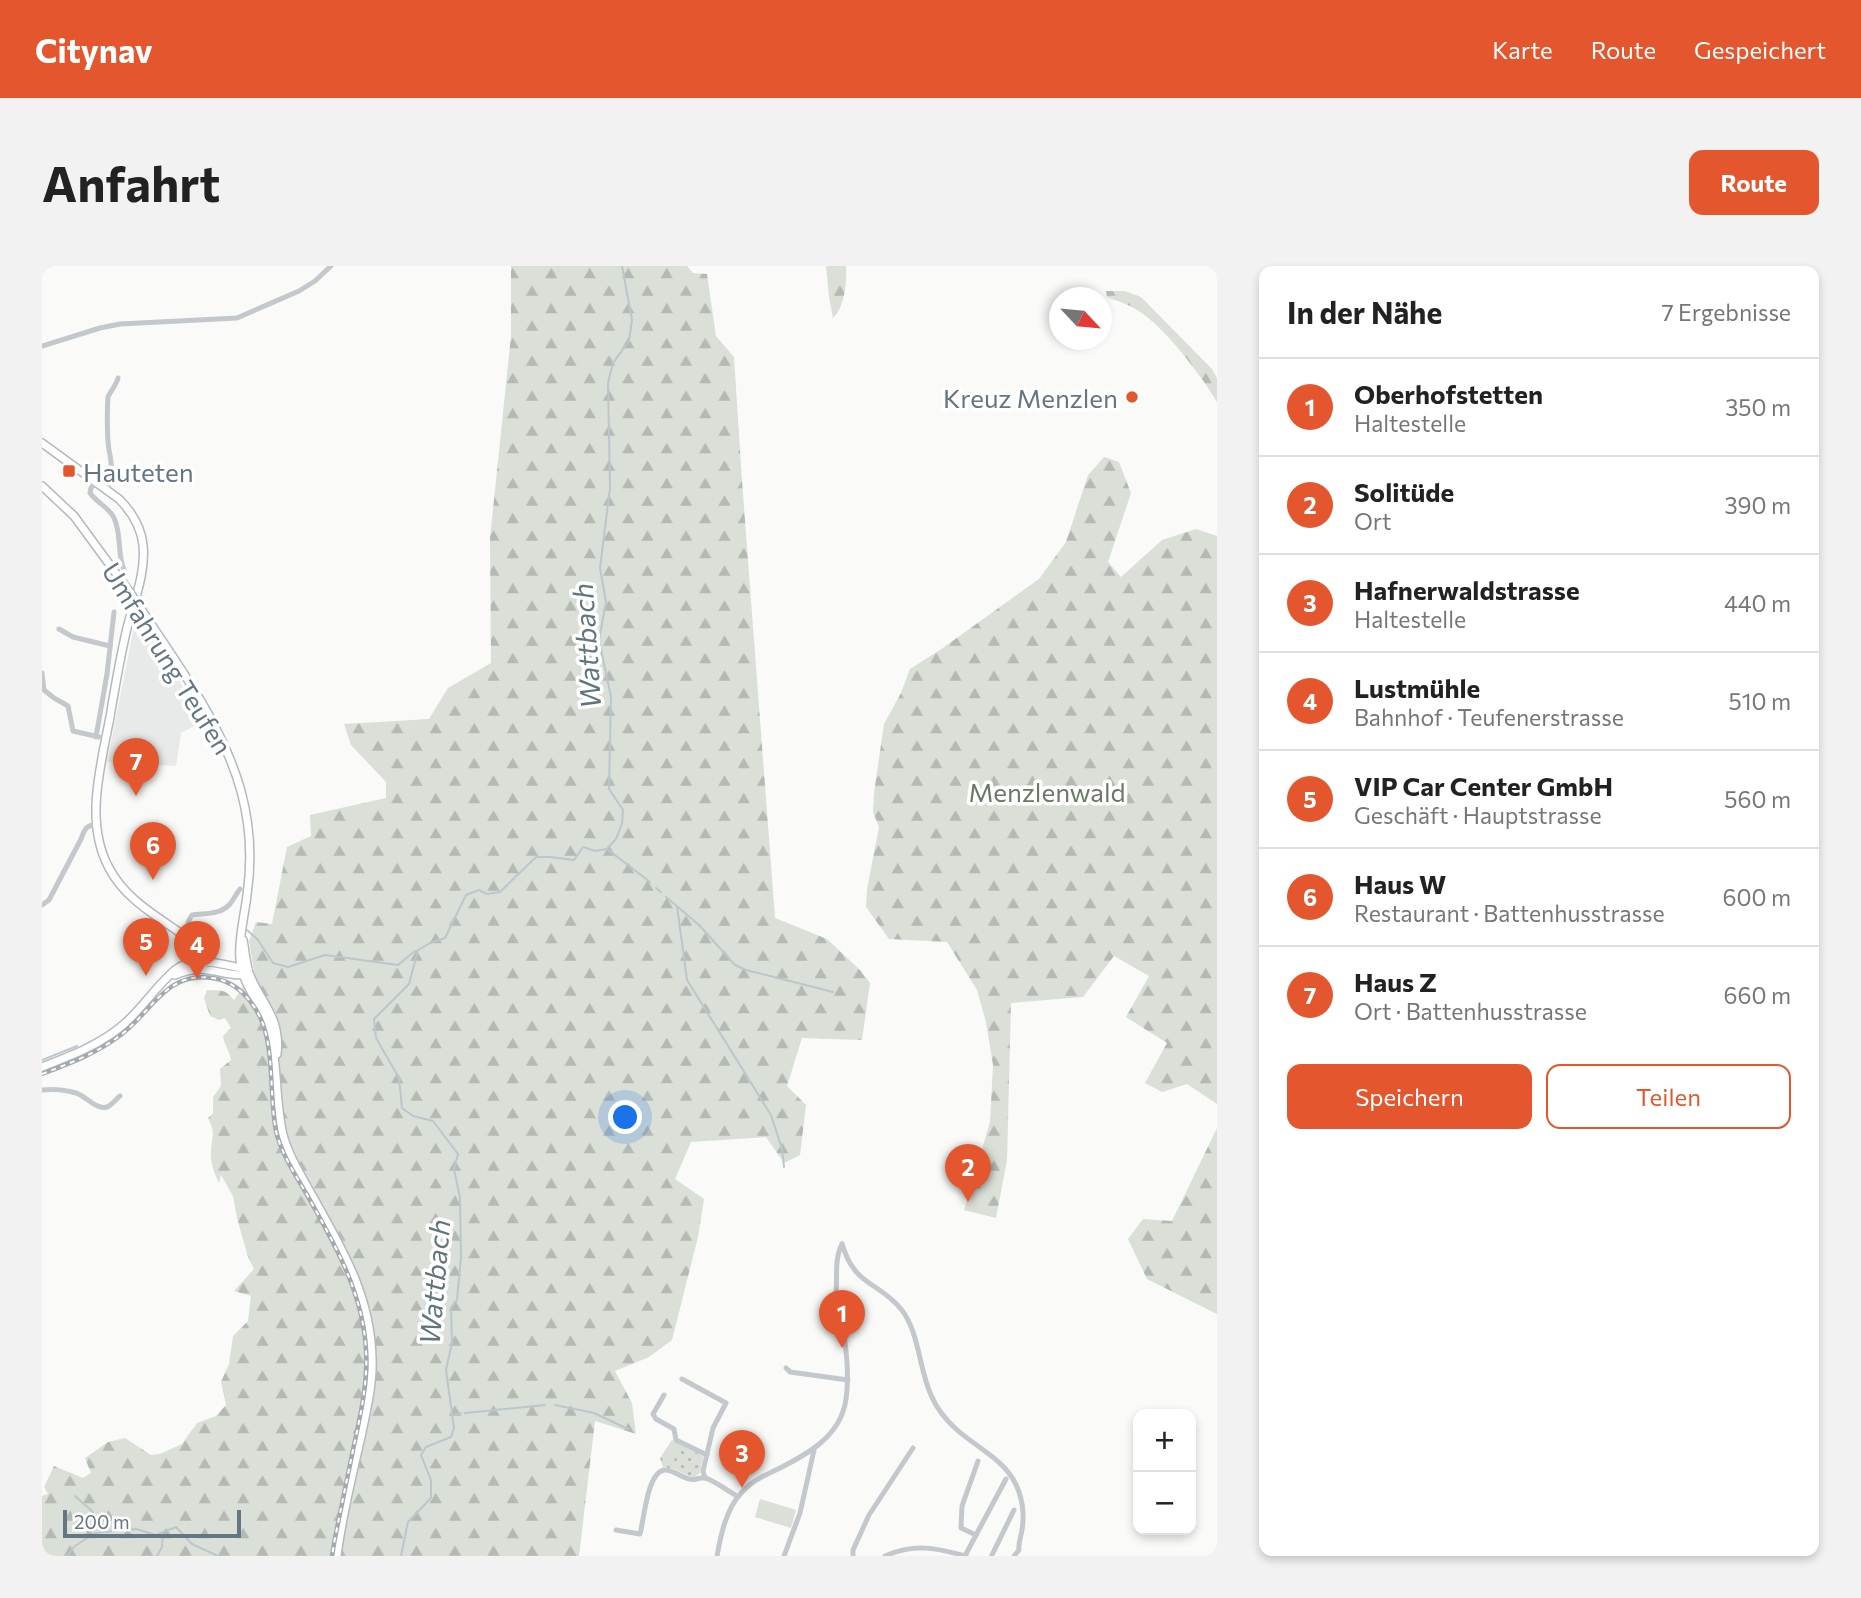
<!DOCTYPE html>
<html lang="de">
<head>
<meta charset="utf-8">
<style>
	:root { --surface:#fff; --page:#f2f2f2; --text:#222; --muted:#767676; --line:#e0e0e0; --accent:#e4572e }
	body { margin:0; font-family:Commissioner,sans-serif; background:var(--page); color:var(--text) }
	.controls { position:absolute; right:21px; bottom:21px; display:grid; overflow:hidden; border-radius:14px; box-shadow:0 4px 10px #0003 }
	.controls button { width:63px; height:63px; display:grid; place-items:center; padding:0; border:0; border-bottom:2px solid var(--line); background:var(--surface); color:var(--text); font:35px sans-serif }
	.compass { position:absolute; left:1007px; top:21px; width:63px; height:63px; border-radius:50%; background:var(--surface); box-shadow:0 4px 10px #0003; rotate:116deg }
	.scale { position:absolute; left:21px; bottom:18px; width:178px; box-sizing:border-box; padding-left:7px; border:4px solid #657683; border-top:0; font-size:19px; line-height:24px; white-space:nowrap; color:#657683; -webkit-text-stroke:5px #fff; paint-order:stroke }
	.you { position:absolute; left:584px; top:852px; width:24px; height:24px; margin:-18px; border:5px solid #fff; border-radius:50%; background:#1a73e8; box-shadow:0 0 0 10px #1a73e833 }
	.badge { display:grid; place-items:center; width:46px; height:46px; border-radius:50%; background:var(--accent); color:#fff; font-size:23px; font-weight:700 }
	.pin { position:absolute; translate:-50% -58px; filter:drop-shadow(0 2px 4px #0008) }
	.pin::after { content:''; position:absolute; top:37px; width:24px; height:21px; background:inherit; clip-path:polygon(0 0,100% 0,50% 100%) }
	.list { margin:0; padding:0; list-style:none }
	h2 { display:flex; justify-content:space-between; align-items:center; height:91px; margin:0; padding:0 28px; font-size:30px }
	h2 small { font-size:23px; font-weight:400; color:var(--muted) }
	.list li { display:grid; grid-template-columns:46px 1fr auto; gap:21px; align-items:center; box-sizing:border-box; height:98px; padding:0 28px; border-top:2px solid var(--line) }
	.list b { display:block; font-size:26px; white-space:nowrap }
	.list p { margin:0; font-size:23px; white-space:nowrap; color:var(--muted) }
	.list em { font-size:23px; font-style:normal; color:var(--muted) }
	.actions { display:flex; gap:14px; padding:21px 28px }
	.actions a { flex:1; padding:16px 0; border:2px solid var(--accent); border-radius:14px; text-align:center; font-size:24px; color:var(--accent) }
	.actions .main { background:var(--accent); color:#fff }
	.map { position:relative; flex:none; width:1175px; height:1290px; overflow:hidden; border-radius:14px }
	header { display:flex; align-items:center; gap:42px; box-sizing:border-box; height:98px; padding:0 35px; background:var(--accent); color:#fff }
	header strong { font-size:33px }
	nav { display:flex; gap:38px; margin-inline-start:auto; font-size:24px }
	.intro { display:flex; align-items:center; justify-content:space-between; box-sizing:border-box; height:168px; padding:0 42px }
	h1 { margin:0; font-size:49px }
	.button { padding:18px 32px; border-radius:14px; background:var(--accent); color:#fff; font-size:24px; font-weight:700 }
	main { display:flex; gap:42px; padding:0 42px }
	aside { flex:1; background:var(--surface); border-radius:14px; box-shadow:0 4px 10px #0003 }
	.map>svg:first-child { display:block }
	.built { fill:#e8e9e9 }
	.green { fill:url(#green-dots) }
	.forest { fill:url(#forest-firs) }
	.pitch { fill:#dadfd7 }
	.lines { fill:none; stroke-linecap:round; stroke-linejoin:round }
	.stream { stroke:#bbc7cb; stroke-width:2 }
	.secondary-casing { stroke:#b3babf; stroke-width:10 }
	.street { stroke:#c3c8cc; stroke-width:5 }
	.secondary { stroke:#fff; stroke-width:7 }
	.rail-casing { stroke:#a2aab0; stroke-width:4.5 }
	.rail { stroke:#fff; stroke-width:2; stroke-dasharray:5; stroke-linecap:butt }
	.secondary-bridge-casing { stroke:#b3babf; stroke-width:10; stroke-linecap:butt }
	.secondary-bridge { stroke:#fff; stroke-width:7 }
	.poi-dot { fill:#e4572e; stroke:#fff; stroke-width:2.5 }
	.labels { text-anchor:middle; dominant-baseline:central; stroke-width:7; stroke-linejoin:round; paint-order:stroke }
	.poi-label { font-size:26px; fill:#657683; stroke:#fff; text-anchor:end }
	.street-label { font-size:26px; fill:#657683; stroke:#fff }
	.park-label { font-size:26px; fill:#687a64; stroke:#fff }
	.water-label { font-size:28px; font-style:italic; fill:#60757c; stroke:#fff }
</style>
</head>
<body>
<header>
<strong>Citynav</strong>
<nav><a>Karte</a><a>Route</a><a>Gespeichert</a></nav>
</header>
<div class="intro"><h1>Anfahrt</h1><a class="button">Route</a></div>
<main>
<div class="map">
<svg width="1175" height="1290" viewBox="0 0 1175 1290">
	<defs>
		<pattern id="green-dots" width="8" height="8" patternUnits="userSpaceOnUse" patternTransform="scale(1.75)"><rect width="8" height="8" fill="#dadfd7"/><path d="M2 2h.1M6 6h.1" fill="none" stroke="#b4b9b4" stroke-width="1.8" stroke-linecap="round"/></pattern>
		<pattern id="forest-firs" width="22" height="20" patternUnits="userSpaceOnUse" patternTransform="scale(1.75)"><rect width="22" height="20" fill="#dadfd7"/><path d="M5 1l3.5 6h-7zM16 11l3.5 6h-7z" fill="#b4b9b4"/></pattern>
	</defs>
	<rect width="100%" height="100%" fill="#fafaf8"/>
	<path class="built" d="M 92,361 L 107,365 L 162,455 L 139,467 L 134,500 L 65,496 Z"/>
	<path class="green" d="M 630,1174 L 661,1190 L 658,1207 L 651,1212 L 632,1203 L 621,1201 L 618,1192 Z"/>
	<g class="forest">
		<path d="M 469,0 L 645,0 L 651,7 L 665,8 L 674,70 L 692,91 L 700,215 L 733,652 L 785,673 L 818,704 L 828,717 L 820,774 L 760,772 L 745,820 L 764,839 L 758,889 L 742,897 L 724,871 L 649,876 L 633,913 L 662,933 L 656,971 L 630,1074 L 607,1091 L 573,1105 L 590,1137 L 594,1168 L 553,1155 L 537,1290 L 0,1290 L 0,1230 L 6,1228 L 2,1221 L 12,1200 L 41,1212 L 49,1207 L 43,1192 L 66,1176 L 83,1172 L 109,1189 L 118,1188 L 140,1178 L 155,1157 L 174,1150 L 184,1139 L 179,1116 L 187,1098 L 191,1070 L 206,1055 L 209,1030 L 192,1025 L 212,1003 L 206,991 L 195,952 L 191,930 L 179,909 L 177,917 C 172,906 168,897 169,885 C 170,868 174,869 166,852 L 171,847 L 171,831 L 179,820 L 178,803 L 189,794 C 188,785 182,779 181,770 L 189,762 L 183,752 L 177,754 L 168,750 L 162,732 L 165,724 C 179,725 182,722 192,734 L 212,704 L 207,675 L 214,656 L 230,658 L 245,581 L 269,570 L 268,549 L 344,532 L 344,516 L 309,479 L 302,458 L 387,453 L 406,422 L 449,397 L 448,272 L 469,70 Z"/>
		<path d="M 784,0 L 804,0 C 805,16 803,40 791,52 L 787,31 Z"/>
		<path d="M 1064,25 L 1083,25 L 1099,31 L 1170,103 L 1175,112 L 1175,136 C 1159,109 1122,60 1095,44 C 1086,38 1075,35 1065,31 Z"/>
		<path d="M 1062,191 L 1077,196 L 1089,227 L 1066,296 L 1079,311 L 1120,274 L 1154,263 L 1175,270 L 1175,838 L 1145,818 L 1120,826 L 1103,817 L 1125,777 L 1084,751 L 1107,710 L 1072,690 L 1041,731 L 969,737 L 965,894 L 954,952 L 922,944 L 948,856 L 951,799 L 944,756 L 935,724 L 905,676 L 847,673 L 824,641 L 825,623 L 837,561 L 831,546 L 832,527 L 842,458 L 859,427 L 868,403 L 898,384 L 997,313 L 1024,276 L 1046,209 Z"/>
		<path d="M 1175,862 L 1175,1048 L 1105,1013 L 1086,973 L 1101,953 L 1130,955 Z"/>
	</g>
	<g class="pitch">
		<path d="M 630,1176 L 636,1179 L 633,1185 L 634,1189 L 630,1201 L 622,1199 L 620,1193 Z"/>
		<path d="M 718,1233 L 754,1244 L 749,1262 L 713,1251 Z"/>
	</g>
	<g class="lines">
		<g class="stream">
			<path d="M 565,583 L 608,616"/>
			<path d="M 614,622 L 619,626"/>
			<path d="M 624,631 L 657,659 L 693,699 L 704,704 L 791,726"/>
			<path d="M 635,640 L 645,714 L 729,849 L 740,883 L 742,901"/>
			<path d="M 205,664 L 216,674 L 231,697 L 246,701 L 283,689 L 356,699 L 373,685"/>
			<path d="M 0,794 L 35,780"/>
			<path d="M 513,1139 L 552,1147 L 586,1163"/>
			<path d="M 423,1147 L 503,1139"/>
			<path d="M 410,1149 L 419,1147"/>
			<path d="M 33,1230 L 50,1245 L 59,1264"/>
			<path d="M 25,1290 L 33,1280 L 53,1267 L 94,1263 L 114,1269 L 134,1261 L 150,1278 L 176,1290"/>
			<path d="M 115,1290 L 120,1281 L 121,1268"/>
			<path d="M 359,1290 L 366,1256 L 389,1232 L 389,1214 L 379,1189 L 384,1181 L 409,1171 L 412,1162 L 404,1104 L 410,1077 L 409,1042 L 415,1034 L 419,991 L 418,932 L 412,903 L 416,888 L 391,855 L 371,850 L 360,842 L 357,812 L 334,772 L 332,753 L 367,718 L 376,684 L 388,677 L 403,672 L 424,629 L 437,624 L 445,628 L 458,626 L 494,591 L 508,591 L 532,594 L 541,581 L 553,585 L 565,583 L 574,573 L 580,558 L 581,544 L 567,523 L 569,431 L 557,374 L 564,336 L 558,302 L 568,222 L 566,117 L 571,97 L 587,75 L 590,54 L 580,0"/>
		</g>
		<defs>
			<g id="secondary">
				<path d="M 0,177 L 77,233 C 90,246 99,260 101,279 C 104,307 92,335 85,362 C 78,392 73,421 68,451 C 59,499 42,556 67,602 C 82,631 111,648 137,666 C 144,671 150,678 157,683 L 161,688 L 162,697"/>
				<path d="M 0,220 L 32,250 L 87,325"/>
				<path d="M 97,340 C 135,398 180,457 199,525 C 208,558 210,595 205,629 C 203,648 196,673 198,692 C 199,719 221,739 228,765 C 236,799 233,835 241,869 C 247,891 260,911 271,931 C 300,983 329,1030 330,1093 C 331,1117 325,1142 320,1166 C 311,1207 300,1248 295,1290"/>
				<path d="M 201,674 C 203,685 204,696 207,707 C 219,738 239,750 235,788"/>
				<path d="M 151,678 L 154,697 L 157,701"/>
				<path d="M 133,709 C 163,696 174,709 201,709"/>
				<path d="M 0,801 C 28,790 58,779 81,759 C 100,743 114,720 133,704 C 151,689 186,699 206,704"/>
			</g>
		</defs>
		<use href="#secondary" class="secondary-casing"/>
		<g class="street">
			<path d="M 0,80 L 58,62 L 78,58 L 195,52 L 257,25 L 273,15 L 289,0"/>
			<path d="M 54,215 L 49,222 L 48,227 C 55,237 67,241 72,252 C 80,269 75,288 82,304"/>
			<path d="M 65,223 C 71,209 70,198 67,184 C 65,172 65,144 66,131 C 69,124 74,120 76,112"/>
			<path d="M 17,363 L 31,371 L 68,380"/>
			<path d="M 0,407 L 2,424 L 12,432 L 26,440 L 31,465 L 57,471"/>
			<path d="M 54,471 L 65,408 L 72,346"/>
			<path d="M 0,639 L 7,634 L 39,573 C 43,563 43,560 55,558"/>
			<path d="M 141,669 C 146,663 145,655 150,649 C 164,647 178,649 188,638 C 192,633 194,628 198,623"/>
			<path d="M 0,824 C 10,823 24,824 34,827 C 44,830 54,844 65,841 C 69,840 74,833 78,830"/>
			<path d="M 800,978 C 813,1021 836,1015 859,1043 C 877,1065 877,1103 889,1129 C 894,1141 904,1154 914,1163 C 936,1183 967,1195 977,1226 C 981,1238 982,1252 980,1264 C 979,1271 976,1277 977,1284 L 972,1290"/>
			<path d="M 744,1102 L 748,1106 L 806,1114"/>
			<path d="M 640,1113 L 684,1137 L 671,1162 L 661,1205 L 663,1212"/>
			<path d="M 622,1129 L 611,1148 L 614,1153 L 632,1163 L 634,1174 L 665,1189"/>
			<path d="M 574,1264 L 598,1268 C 602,1254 605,1207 622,1204 C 631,1203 638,1211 647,1213 C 653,1215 657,1211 663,1212 C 669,1213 690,1227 696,1231"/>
			<path d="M 934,1269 L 964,1213"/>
			<path d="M 950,1289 L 972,1244"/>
			<path d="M 675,1290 C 679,1268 684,1243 700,1226 C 710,1215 723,1209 736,1203 C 766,1188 799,1170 804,1133 C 808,1106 803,1075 799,1047 L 792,1039 C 798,1019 790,998 800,978"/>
			<path d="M 742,1290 L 758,1247 L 772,1184"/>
			<path d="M 811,1290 L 811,1284 L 827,1249 L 871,1182"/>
			<path d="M 843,1290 C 873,1277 894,1282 924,1290"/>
			<path d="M 923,1290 L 934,1269 L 919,1262 L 920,1240 L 936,1195"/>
		</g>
		<use href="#secondary" class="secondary"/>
		<defs>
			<path id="rail" d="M 0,808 C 26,798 53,788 76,771 C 109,748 123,705 170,712 C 192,715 208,731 218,751 C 233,782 227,830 234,865 C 239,887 253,908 264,927 C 292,977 321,1026 324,1084 C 326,1118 318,1151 311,1184 C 305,1213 299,1242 293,1272 L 290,1290"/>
		</defs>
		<use href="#rail" class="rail-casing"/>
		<use href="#rail" class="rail"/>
		<defs>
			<path id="secondary-bridge" d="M 87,325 L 97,340"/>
		</defs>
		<use href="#secondary-bridge" class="secondary-bridge-casing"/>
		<use href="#secondary-bridge" class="secondary-bridge"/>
	</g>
	<g class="poi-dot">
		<circle cx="1090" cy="131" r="7"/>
		<rect x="20" y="198" width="14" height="14" rx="3.5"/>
	</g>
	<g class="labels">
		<g class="poi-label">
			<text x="1076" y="131">Kreuz Menzlen</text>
			<text x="41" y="205" text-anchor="start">Hauteten</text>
		</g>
		<g class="street-label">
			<text transform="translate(126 392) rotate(58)">Umfahrung Teufen</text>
		</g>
		<g class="park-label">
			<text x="1005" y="525">Menzlenwald</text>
		</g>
		<g class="water-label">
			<text transform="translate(544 380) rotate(-94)">Wattbach</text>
			<text transform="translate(392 1016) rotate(-85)">Wattbach</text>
		</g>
	</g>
</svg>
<div class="controls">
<button>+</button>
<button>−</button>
</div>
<svg class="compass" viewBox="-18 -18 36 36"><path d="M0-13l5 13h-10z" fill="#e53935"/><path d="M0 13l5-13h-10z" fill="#767676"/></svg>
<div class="scale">200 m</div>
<div class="you"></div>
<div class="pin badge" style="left:800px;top:1082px">1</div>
<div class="pin badge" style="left:926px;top:936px">2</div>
<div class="pin badge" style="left:700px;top:1222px">3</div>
<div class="pin badge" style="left:155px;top:713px">4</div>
<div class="pin badge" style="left:104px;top:710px">5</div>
<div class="pin badge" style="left:111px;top:614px">6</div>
<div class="pin badge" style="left:94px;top:530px">7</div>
</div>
<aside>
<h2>In der Nähe<small>7 Ergebnisse</small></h2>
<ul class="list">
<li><span class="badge">1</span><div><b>Oberhofstetten</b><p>Haltestelle</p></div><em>350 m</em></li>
<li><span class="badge">2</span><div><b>Solitüde</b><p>Ort</p></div><em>390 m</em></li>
<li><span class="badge">3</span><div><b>Hafnerwaldstrasse</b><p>Haltestelle</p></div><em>440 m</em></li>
<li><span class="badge">4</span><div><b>Lustmühle</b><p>Bahnhof · Teufenerstrasse</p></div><em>510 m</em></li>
<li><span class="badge">5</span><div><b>VIP Car Center GmbH</b><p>Geschäft · Hauptstrasse</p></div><em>560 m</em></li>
<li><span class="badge">6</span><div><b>Haus W</b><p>Restaurant · Battenhusstrasse</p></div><em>600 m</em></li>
<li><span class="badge">7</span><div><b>Haus Z</b><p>Ort · Battenhusstrasse</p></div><em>660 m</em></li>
</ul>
<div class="actions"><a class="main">Speichern</a><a>Teilen</a></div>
</aside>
</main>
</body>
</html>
